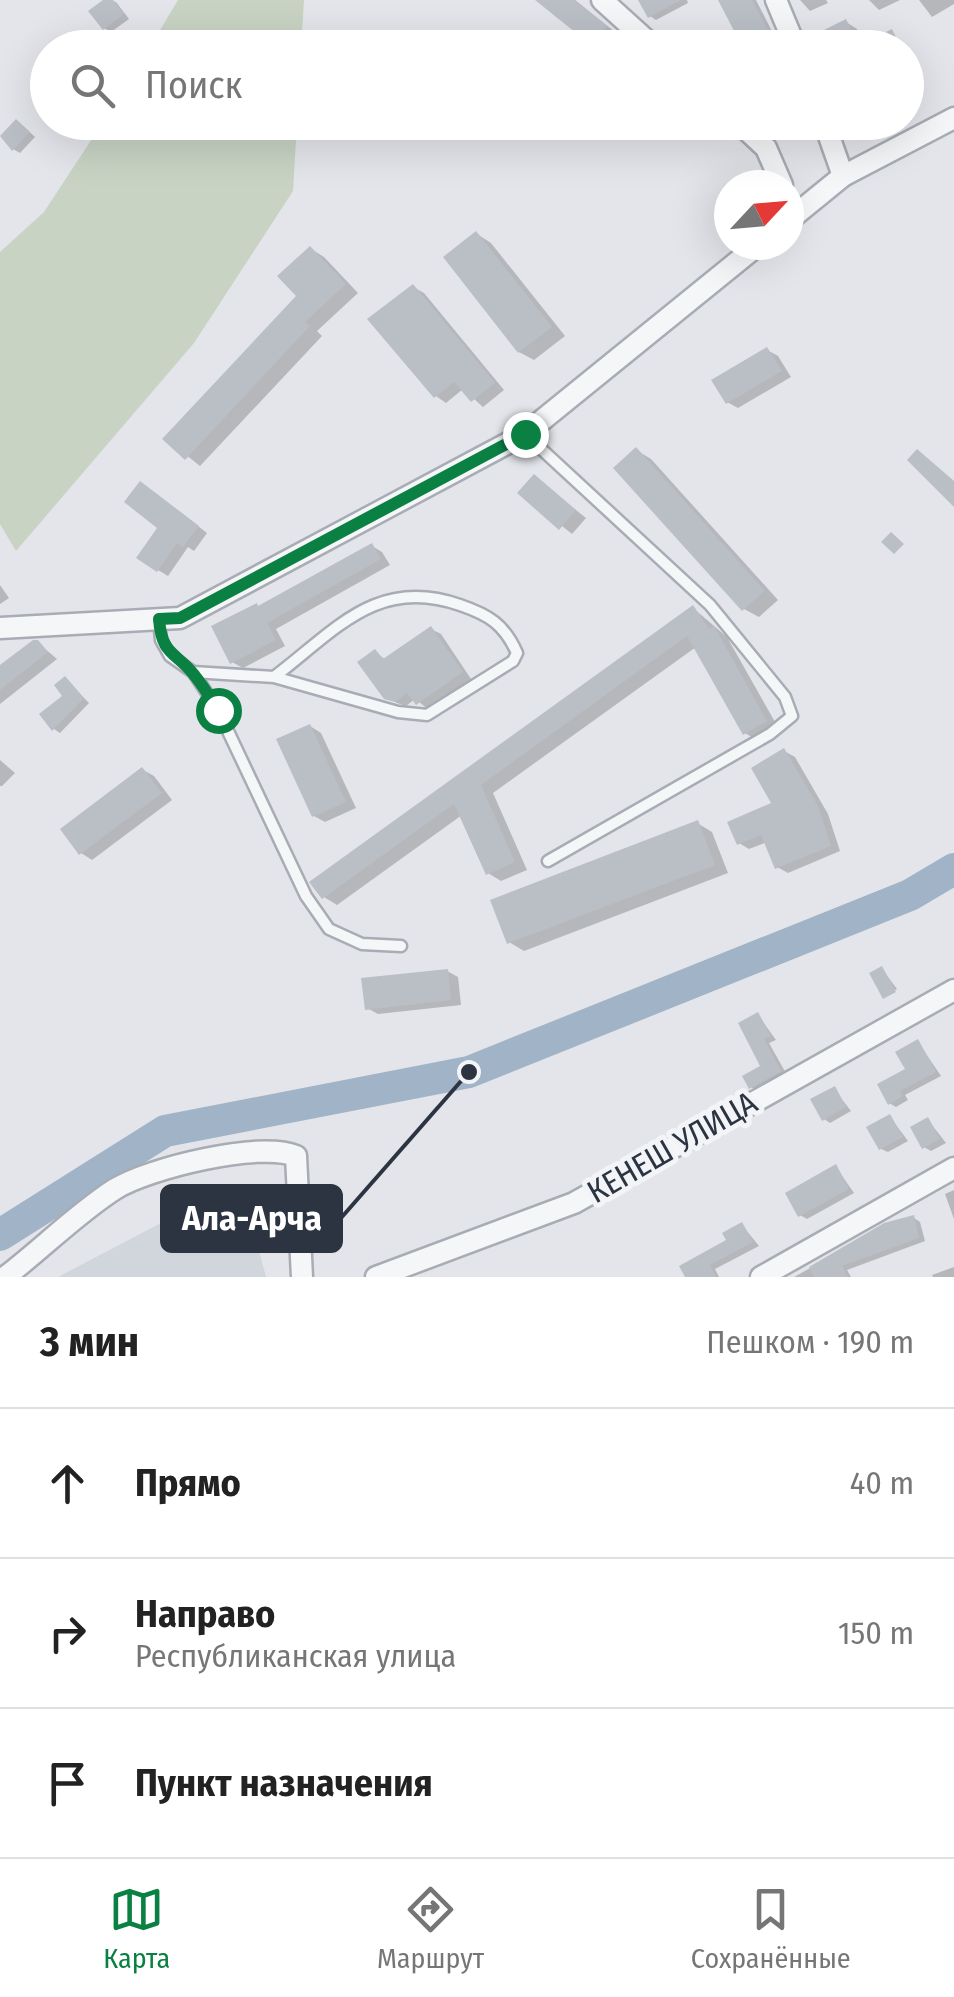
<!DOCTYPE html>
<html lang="ru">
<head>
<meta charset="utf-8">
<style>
	:root { --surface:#fff; --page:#f6f6f6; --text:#222; --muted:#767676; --line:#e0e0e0; --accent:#0b8043 }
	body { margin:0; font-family:"Fira Sans Condensed",sans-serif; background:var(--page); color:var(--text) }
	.compass { position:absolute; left:714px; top:170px; width:90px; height:90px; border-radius:50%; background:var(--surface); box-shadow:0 10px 40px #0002; rotate:64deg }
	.stop { position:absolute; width:30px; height:30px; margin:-22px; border:8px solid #0b8043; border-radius:50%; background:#fff }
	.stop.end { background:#0b8043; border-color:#fff; box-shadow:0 2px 10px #0008 }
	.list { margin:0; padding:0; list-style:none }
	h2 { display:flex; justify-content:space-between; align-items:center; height:130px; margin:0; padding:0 40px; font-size:42px }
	h2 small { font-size:32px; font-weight:400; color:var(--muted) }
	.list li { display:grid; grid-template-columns:65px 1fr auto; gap:30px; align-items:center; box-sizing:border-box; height:150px; padding:0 40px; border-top:2px solid var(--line) }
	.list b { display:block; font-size:38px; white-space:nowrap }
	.list p { margin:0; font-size:32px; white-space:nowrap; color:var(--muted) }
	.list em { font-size:32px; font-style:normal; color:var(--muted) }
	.icon { flex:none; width:55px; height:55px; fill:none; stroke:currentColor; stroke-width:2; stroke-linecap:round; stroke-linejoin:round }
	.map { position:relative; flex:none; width:954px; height:1277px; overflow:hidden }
	.search { position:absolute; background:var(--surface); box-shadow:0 10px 40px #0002; left:30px; right:30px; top:30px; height:110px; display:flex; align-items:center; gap:25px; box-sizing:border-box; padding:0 35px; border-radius:55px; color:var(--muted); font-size:38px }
	.sheet { height:580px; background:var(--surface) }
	nav { display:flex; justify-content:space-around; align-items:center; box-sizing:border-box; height:140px; border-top:2px solid var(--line); background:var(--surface); font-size:28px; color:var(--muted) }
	nav a { display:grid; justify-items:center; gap:5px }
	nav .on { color:var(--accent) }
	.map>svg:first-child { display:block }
	.built { fill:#d1d5dc }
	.green { fill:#c8d3c4 }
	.shadow { fill:#0003 }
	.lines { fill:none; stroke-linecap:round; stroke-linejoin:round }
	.river { stroke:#a0b3c7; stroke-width:32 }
	.building { fill:#babfc6 }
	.service-casing { stroke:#a8acb4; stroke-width:15 }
	.minor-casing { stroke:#a8acb4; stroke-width:25 }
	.service { stroke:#f5f6f8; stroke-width:10 }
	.minor { stroke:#f5f6f8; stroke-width:20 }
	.route { stroke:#0b8043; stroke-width:12 }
	.labels { text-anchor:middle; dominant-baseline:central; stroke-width:10; stroke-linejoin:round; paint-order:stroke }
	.street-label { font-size:32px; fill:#2c3341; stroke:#f2f4f7 }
	.leader { fill:none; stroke:#2c3341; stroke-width:4 }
	.callout-dot { fill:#2c3341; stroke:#f2f4f7; stroke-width:4 }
	.callout { fill:#2c3341; stroke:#2c3341; stroke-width:4 }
	.callout-label { font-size:35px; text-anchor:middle; font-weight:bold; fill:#fff }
</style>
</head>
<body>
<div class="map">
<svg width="954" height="1277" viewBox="0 0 954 1277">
	<rect width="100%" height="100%" fill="#e3e5ea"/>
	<path class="built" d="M 246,1201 L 266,1277 L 58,1277 L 161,1223 Z"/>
	<g class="green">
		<path d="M 178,0 L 304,0 L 301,47 L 150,47 Z"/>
		<path d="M 103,122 L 297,123 L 293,191 L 194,343 L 16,551 L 0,524 L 0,252 L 44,212 Z"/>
	</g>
	<g class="shadow">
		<path d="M 107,0 L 116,2 L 129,19 L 111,32 L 104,28 Z"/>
		<path d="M 539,0 L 575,0 L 620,36 L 611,48 L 600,48 Z"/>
		<path d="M 645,0 L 687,0 L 688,3 L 656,20 L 650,16 Z"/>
		<path d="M 721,0 L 756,0 L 780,47 L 742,48 L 742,40 Z"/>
		<path d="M 800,0 L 826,0 L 828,3 L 810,11 Z"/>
		<path d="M 869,0 L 900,0 L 879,10 Z"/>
		<path d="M 919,0 L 954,0 L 954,4 L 932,17 Z"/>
		<path d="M 846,22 L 857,29 L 866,48 L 815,37 Z"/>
		<path d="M 906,52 L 923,85 L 906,93 Z"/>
		<path d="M 23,126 L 35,137 L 20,153 L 13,149 Z"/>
		<path d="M 477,234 L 491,243 L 565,336 L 534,360 L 519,352 Z"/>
		<path d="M 311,249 L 324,257 L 358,293 L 317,331 L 322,336 L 200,466 L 166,439 L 299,296 Z"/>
		<path d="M 413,287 L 424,293 L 504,390 L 483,407 L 463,389 L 446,403 L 436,396 Z"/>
		<path d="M 767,350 L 778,356 L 791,377 L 738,408 L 727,402 Z"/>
		<path d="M 636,450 L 651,459 L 778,600 L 759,617 L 744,609 Z"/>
		<path d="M 534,477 L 586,518 L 572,534 L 521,493 Z"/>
		<path d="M 151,490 L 207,533 L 194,551 L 188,547 L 168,576 L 158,570 L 160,527 Z"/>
		<path d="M 372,546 L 382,552 L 390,565 L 276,629 L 285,646 L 243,668 L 232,662 L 260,608 Z"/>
		<path d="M 0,585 L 9,598 L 0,604 Z"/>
		<path d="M 693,608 L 727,637 L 779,729 L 758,741 L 745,733 L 696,647 L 493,793 L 527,870 L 501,881 L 488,873 L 462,815 L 337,905 L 324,897 Z"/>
		<path d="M 431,629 L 441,634 L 471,679 L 428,709 L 415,699 L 406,706 L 397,703 L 386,697 L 375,652 L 386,660 Z"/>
		<path d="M 37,642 L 57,659 L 0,704 L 0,669 Z"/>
		<path d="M 65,679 L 89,703 L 60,733 L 54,729 L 66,696 Z"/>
		<path d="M 310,726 L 321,733 L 356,808 L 325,822 L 314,816 Z"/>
		<path d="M 784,751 L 795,757 L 828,814 L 840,851 L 788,873 L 777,867 L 767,842 L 749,849 L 739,843 L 775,804 Z"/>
		<path d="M 0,760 L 15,773 L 2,786 L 0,786 Z"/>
		<path d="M 143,770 L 154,776 L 172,800 L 92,860 L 81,853 Z"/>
		<path d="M 697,823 L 712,832 L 728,873 L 524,951 L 509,942 Z"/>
		<path d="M 882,969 L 897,989 L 885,995 Z"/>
		<path d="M 447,971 L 458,977 L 461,1005 L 378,1014 L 367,1008 Z"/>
		<path d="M 758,1015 L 776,1040 L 769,1043 L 787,1075 L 757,1091 L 751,1087 L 764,1067 Z"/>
		<path d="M 918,1042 L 941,1076 L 905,1095 L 908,1100 L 896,1107 L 889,1103 Z"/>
		<path d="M 834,1089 L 851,1111 L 830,1123 L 824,1119 Z"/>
		<path d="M 890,1117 L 908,1141 L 888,1152 L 881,1149 Z"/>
		<path d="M 928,1120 L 946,1143 L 931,1151 L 924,1147 Z"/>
		<path d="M 836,1167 L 854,1193 L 807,1219 L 800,1215 Z"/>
		<path d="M 954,1190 L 954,1219 L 945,1194 Z"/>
		<path d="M 914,1218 L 920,1222 L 925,1241 L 847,1270 L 851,1277 L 794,1277 L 890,1224 Z"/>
		<path d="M 742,1225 L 759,1246 L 715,1269 L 719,1277 L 688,1277 Z"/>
		<path d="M 954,1267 L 954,1277 L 933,1277 L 932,1275 Z"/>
	</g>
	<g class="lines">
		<path class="river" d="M 0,1235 L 165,1131 L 469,1072 L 910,895 L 954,869"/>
	</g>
	<g class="building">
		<path d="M 103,0 L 113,0 L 124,14 L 103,30 L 88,11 Z"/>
		<path d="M 535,0 L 575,0 L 607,26 L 591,45 Z"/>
		<path d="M 638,0 L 681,0 L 648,18 Z"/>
		<path d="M 718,0 L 752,0 L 775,43 L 743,48 Z"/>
		<path d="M 846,19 L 859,45 L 892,29 L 901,48 L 817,48 L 812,36 Z"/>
		<path d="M 16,119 L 30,132 L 12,151 L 0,136 Z"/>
		<path d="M 476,231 L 552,327 L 518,353 L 443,257 Z"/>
		<path d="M 310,246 L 346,284 L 305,322 L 310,326 L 185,460 L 162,439 L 296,296 L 277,276 Z"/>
		<path d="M 413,284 L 495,383 L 471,402 L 454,382 L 434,398 L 367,319 Z"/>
		<path d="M 767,347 L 782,371 L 726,404 L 711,380 Z"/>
		<path d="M 636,447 L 765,591 L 742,611 L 613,468 Z"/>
		<path d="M 917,449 L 954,481 L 954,507 L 907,460 Z"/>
		<path d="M 534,474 L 576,510 L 559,530 L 517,493 Z"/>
		<path d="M 140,481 L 199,526 L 183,547 L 177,543 L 157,572 L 136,558 L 157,528 L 124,502 Z"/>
		<path d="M 891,532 L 904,544 L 894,554 L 881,542 Z"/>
		<path d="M 372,543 L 381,559 L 267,623 L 276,640 L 230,664 L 211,626 L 257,603 L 258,606 Z"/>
		<path d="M 693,605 L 709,629 L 714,626 L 767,721 L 743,735 L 687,636 L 481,785 L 515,862 L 486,875 L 454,804 L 322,899 L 309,882 Z"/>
		<path d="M 431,626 L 463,672 L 416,705 L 407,693 L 395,702 L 384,699 L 357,662 L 375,649 L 383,659 Z"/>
		<path d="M 33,640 L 38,640 L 48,652 L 0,690 L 0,665 Z"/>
		<path d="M 65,676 L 84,698 L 52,731 L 39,714 L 62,696 L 54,685 Z"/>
		<path d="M 310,724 L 346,802 L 312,817 L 276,739 Z"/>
		<path d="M 784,748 L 818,806 L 831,846 L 775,869 L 761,835 L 737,845 L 727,822 L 771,803 L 751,768 Z"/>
		<path d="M 142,767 L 162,793 L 79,855 L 60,829 Z"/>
		<path d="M 698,820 L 715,865 L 507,944 L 490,900 Z"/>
		<path d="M 882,966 L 896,992 L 883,999 L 869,973 Z"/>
		<path d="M 448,969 L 451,1000 L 365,1010 L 361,978 Z"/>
		<path d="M 758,1012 L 771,1036 L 764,1039 L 781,1071 L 749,1089 L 742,1076 L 760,1066 L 738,1023 Z"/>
		<path d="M 918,1039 L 936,1072 L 900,1091 L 903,1096 L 888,1105 L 877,1084 L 905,1069 L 895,1052 Z"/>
		<path d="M 835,1086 L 846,1107 L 822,1121 L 810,1099 Z"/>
		<path d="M 890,1114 L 903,1137 L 879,1150 L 866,1127 Z"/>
		<path d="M 928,1117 L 940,1139 L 922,1149 L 910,1127 Z"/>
		<path d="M 836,1164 L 849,1189 L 798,1217 L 785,1193 Z"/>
		<path d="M 914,1215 L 919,1238 L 842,1266 L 848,1277 L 814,1277 L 809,1267 L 884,1223 Z"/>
		<path d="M 742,1222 L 753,1242 L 710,1265 L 716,1277 L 685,1277 L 679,1266 L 726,1240 L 722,1233 Z"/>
	</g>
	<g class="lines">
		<defs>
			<g id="service">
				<path d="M 525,434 L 710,605 L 785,697 L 792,716 L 770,734 L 548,861"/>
				<path d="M 159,620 L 161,640 L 170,656 L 193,672 L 274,677 L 398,712 L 427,715 L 513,661 L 517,653 C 504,624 489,615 460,605 C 377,576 336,630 274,677"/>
				<path d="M 193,672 L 218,710 L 306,896 L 329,929 L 362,944 L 401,946"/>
			</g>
			<g id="minor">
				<path d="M 602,0 L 655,48"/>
				<path d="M 776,0 L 796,48"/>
				<path d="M 738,122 L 766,148 L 782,185"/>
				<path d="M 824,122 L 843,176"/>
				<path d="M 789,220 L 843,176 L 954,118"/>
				<path d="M 0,628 L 180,618 L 525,434 L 758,245"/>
				<path d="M 5,1277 C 42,1249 76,1214 115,1189 C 149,1168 260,1141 296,1156 L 302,1277"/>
				<path d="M 376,1277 L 574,1203 L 954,990"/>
				<path d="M 761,1277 L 954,1168"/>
			</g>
		</defs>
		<use href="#service" class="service-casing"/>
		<use href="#minor" class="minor-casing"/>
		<use href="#service" class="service"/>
		<use href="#minor" class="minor"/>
	</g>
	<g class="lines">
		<path class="route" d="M 218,710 C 211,699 204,687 195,676 C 176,651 162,657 159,619 L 180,618 L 525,434"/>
	</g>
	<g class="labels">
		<g class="street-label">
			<text transform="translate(672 1147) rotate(-30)">КЕНЕШ УЛИЦА</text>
		</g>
	</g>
	<path class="leader" d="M469 1072L341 1218"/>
	<circle class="callout-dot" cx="469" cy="1072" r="10"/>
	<rect class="callout" x="162" y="1186" width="179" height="65" rx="10"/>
	<g class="callout-label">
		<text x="252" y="1230">Ала-Арча</text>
	</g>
</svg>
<svg class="compass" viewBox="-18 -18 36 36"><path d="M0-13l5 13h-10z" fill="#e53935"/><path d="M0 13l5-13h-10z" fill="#767676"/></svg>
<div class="stop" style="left:218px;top:710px"></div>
<div class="stop end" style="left:525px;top:434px"></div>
<div class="search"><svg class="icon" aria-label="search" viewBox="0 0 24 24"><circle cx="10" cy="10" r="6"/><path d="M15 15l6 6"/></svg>Поиск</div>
</div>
<section class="sheet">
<h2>3 мин<small>Пешком · 190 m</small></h2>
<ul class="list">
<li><svg class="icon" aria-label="ahead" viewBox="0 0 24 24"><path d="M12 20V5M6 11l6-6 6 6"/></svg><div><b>Прямо</b></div><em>40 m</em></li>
<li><svg class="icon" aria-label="right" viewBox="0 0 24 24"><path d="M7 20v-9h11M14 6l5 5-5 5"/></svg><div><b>Направо</b><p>Республиканская улица</p></div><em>150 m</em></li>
<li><svg class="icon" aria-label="arrive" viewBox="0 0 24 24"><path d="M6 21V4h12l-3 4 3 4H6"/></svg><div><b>Пункт назначения</b></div></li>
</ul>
</section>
<nav>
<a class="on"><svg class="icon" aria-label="map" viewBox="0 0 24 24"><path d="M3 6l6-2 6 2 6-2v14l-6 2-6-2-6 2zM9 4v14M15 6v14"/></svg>Карта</a>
<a><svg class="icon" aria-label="directions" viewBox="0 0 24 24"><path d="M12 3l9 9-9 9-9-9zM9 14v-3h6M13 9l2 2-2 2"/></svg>Маршрут</a>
<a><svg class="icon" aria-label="saved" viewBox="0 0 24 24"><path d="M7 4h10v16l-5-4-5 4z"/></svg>Сохранённые</a>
</nav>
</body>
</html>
